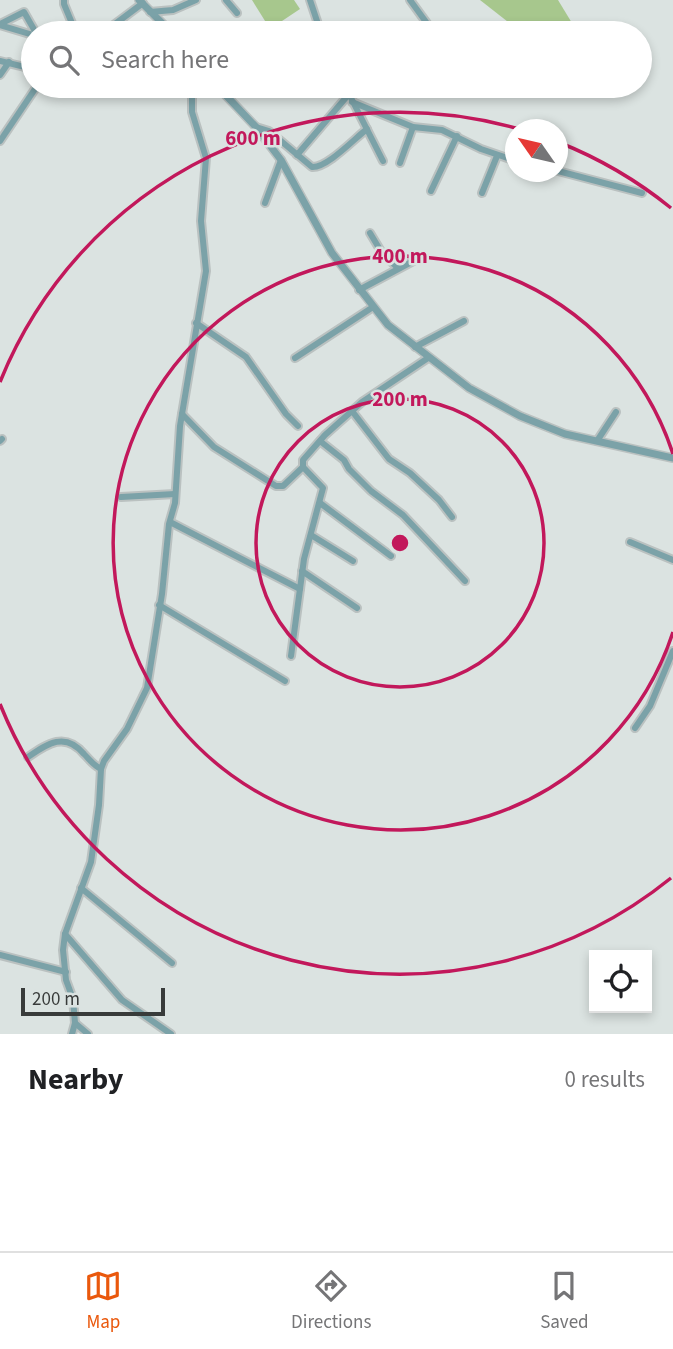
<!DOCTYPE html>
<html lang="en">
<head>
<meta charset="utf-8">
<style>
	:root { --surface:#fff; --page:#f2f2f2; --text:#202124; --muted:#757577; --line:#e0e0e0; --accent:#ea580c }
	body { margin:0; font-family:"Source Sans 3",sans-serif; background:var(--page); color:var(--text) }
	.controls { position:absolute; right:21px; bottom:21px; display:grid; overflow:hidden; border-radius:0px; box-shadow:0 4px 10px #0003 }
	.controls button { width:63px; height:63px; display:grid; place-items:center; padding:0; border:0; border-bottom:2px solid var(--line); background:var(--surface); color:var(--text); font:35px sans-serif }
	.compass { position:absolute; left:505px; top:119px; width:63px; height:63px; border-radius:50%; background:var(--surface); box-shadow:0 4px 10px #0003; rotate:304deg }
	.scale { position:absolute; left:21px; bottom:18px; width:144px; box-sizing:border-box; padding-left:7px; border:4px solid #383b3a; border-top:0; font-size:19px; line-height:24px; white-space:nowrap; color:#383b3a; -webkit-text-stroke:5px #dbe3e1; paint-order:stroke }
	.list { margin:0; padding:0; list-style:none }
	h2 { display:flex; justify-content:space-between; align-items:center; height:91px; margin:0; padding:0 28px; font-size:30px }
	h2 small { font-size:23px; font-weight:400; color:var(--muted) }
	.icon { flex:none; width:38px; height:38px; fill:none; stroke:currentColor; stroke-width:2; stroke-linecap:round; stroke-linejoin:round }
	.map { position:relative; flex:none; width:673px; height:1034px; overflow:hidden }
	.search { position:absolute; background:var(--surface); box-shadow:0 4px 10px #0003; left:21px; right:21px; top:21px; height:77px; display:flex; align-items:center; gap:18px; box-sizing:border-box; padding:0 24px; border-radius:38px; color:var(--muted); font-size:26px }
	.sheet { height:217px; background:var(--surface) }
	nav { display:flex; justify-content:space-around; align-items:center; box-sizing:border-box; height:98px; border-top:2px solid var(--line); background:var(--surface); font-size:19px; color:var(--muted) }
	nav a { display:grid; justify-items:center; gap:4px }
	nav .on { color:var(--accent) }
	.map>svg:first-child { display:block }
	.green { fill:#a7c78d }
	.lines { fill:none; stroke-linecap:round; stroke-linejoin:round }
	.minor-casing { stroke:#bac1c0; stroke-width:10 }
	.tertiary-casing { stroke:#bac1c0; stroke-width:10 }
	.minor { stroke:#7ba2a8; stroke-width:6 }
	.tertiary { stroke:#7ba2a8; stroke-width:7 }
	.ring { fill:none; stroke:#c2185b; stroke-width:3.5 }
	.centre { fill:#c2185b; stroke:#dbe3e1; stroke-width:3.5 }
	.ring-label { font-size:21px; text-anchor:middle; font-weight:bold; fill:#c2185b; stroke:#dbe3e1; stroke-width:5; stroke-linejoin:round; paint-order:stroke }
</style>
</head>
<body>
<div class="map">
<svg width="673" height="1034" viewBox="0 0 673 1034">
	<rect width="100%" height="100%" fill="#dbe3e1"/>
	<g class="green">
		<path d="M 252,0 L 294,0 L 300,9 L 270,29 Z"/>
		<path d="M 480,0 L 558,0 L 575,28 L 570,33 L 522,33 Z"/>
	</g>
	<g class="lines">
		<defs>
			<g id="minor">
				<path d="M 64,0 L 64,4 L 76,33"/>
				<path d="M 226,0 L 237,13"/>
				<path d="M 310,0 L 321,33"/>
				<path d="M 410,0 L 434,33"/>
				<path d="M 150,12 L 173,10 L 196,0"/>
				<path d="M 0,24 L 24,12 L 36,33"/>
				<path d="M 0,25 L 33,35"/>
				<path d="M 103,33 L 143,3"/>
				<path d="M 0,61 L 33,69"/>
				<path d="M 0,75 L 9,62"/>
				<path d="M 345,86 L 383,161"/>
				<path d="M 352,102 L 413,127 L 442,130 L 481,149 L 516,161"/>
				<path d="M 256,127 L 269,131 L 312,167 C 327,168 354,139 367,129"/>
				<path d="M 0,141 L 37,86"/>
				<path d="M 297,155 L 349,94"/>
				<path d="M 400,163 L 413,127"/>
				<path d="M 558,171 L 642,193"/>
				<path d="M 431,191 L 457,136"/>
				<path d="M 482,193 L 497,156"/>
				<path d="M 265,203 L 281,160"/>
				<path d="M 370,233 L 382,253 L 398,268"/>
				<path d="M 359,290 L 417,259"/>
				<path d="M 196,323 L 246,357 L 286,414 L 298,426"/>
				<path d="M 415,347 L 464,321"/>
				<path d="M 295,358 L 373,307"/>
				<path d="M 352,411 L 389,459 L 410,473 L 439,500 L 452,517"/>
				<path d="M 182,414 L 214,447 L 276,486 L 283,486 L 303,467 L 303,460 L 325,435 L 362,402 L 428,358"/>
				<path d="M 0,441 L 2,439"/>
				<path d="M 320,441 L 344,460 L 349,469 L 371,491 L 403,515 L 465,581"/>
				<path d="M 597,441 L 616,412"/>
				<path d="M 121,497 L 175,494"/>
				<path d="M 320,503 L 391,556"/>
				<path d="M 170,522 L 300,589"/>
				<path d="M 311,535 L 353,561"/>
				<path d="M 630,542 L 673,560"/>
				<path d="M 302,571 L 357,608"/>
				<path d="M 159,605 L 285,681"/>
				<path d="M 291,656 L 304,559 L 323,488 L 303,467"/>
				<path d="M 635,728 L 650,706 L 673,651"/>
				<path d="M 28,757 C 47,744 65,731 84,754 C 90,760 93,765 101,769"/>
				<path d="M 81,888 L 172,963"/>
				<path d="M 65,934 L 122,1000 L 171,1034"/>
				<path d="M 0,955 L 66,972"/>
				<path d="M 75,1023 L 88,1034"/>
				<path d="M 72,1034 L 75,1023 L 73,999 L 66,980 L 63,950 L 65,934 L 91,862 L 99,805 L 101,769 L 104,761 L 127,729 L 147,688 L 162,594 L 169,524 L 175,503 L 180,426 L 206,271 L 201,221 L 206,158 L 192,112 L 192,86"/>
			</g>
			<g id="tertiary">
				<path d="M 139,0 L 172,33"/>
				<path d="M 217,86 L 256,127 L 281,160 L 332,253 L 388,325 L 469,388 L 520,416 L 565,434 L 673,458"/>
			</g>
		</defs>
		<use href="#minor" class="minor-casing"/>
		<use href="#tertiary" class="tertiary-casing"/>
		<use href="#minor" class="minor"/>
		<use href="#tertiary" class="tertiary"/>
	</g>
	<g class="ring">
		<circle cx="400" cy="543" r="144"/>
		<path d="M673 632A287 287 0 1 1 673 454"/>
		<path d="M671 878A431 431 0 0 1 0 704M0 382A431 431 0 0 1 519 129M558 142A431 431 0 0 1 671 208"/>
	</g>
	<circle cx="400" cy="543" r="10" class="centre"/>
	<g class="ring-label">
		<text x="253" y="145">600 m</text>
		<text x="400" y="263">400 m</text>
		<text x="400" y="406">200 m</text>
	</g>
</svg>
<div class="controls">
<button><svg class="icon" aria-label="locate" viewBox="0 0 24 24"><circle cx="12" cy="12" r="6"/><path d="M12 2v4M12 18v4M2 12h4M18 12h4"/></svg></button>
</div>
<svg class="compass" viewBox="-18 -18 36 36"><path d="M0-13l5 13h-10z" fill="#e53935"/><path d="M0 13l5-13h-10z" fill="#757577"/></svg>
<div class="scale">200 m</div>
<div class="search"><svg class="icon" aria-label="search" viewBox="0 0 24 24"><circle cx="10" cy="10" r="6"/><path d="M15 15l6 6"/></svg>Search here</div>
</div>
<section class="sheet">
<h2>Nearby<small>0 results</small></h2>
<ul class="list">
</ul>
</section>
<nav>
<a class="on"><svg class="icon" aria-label="map" viewBox="0 0 24 24"><path d="M3 6l6-2 6 2 6-2v14l-6 2-6-2-6 2zM9 4v14M15 6v14"/></svg>Map</a>
<a><svg class="icon" aria-label="directions" viewBox="0 0 24 24"><path d="M12 3l9 9-9 9-9-9zM9 14v-3h6M13 9l2 2-2 2"/></svg>Directions</a>
<a><svg class="icon" aria-label="saved" viewBox="0 0 24 24"><path d="M7 4h10v16l-5-4-5 4z"/></svg>Saved</a>
</nav>
</body>
</html>
